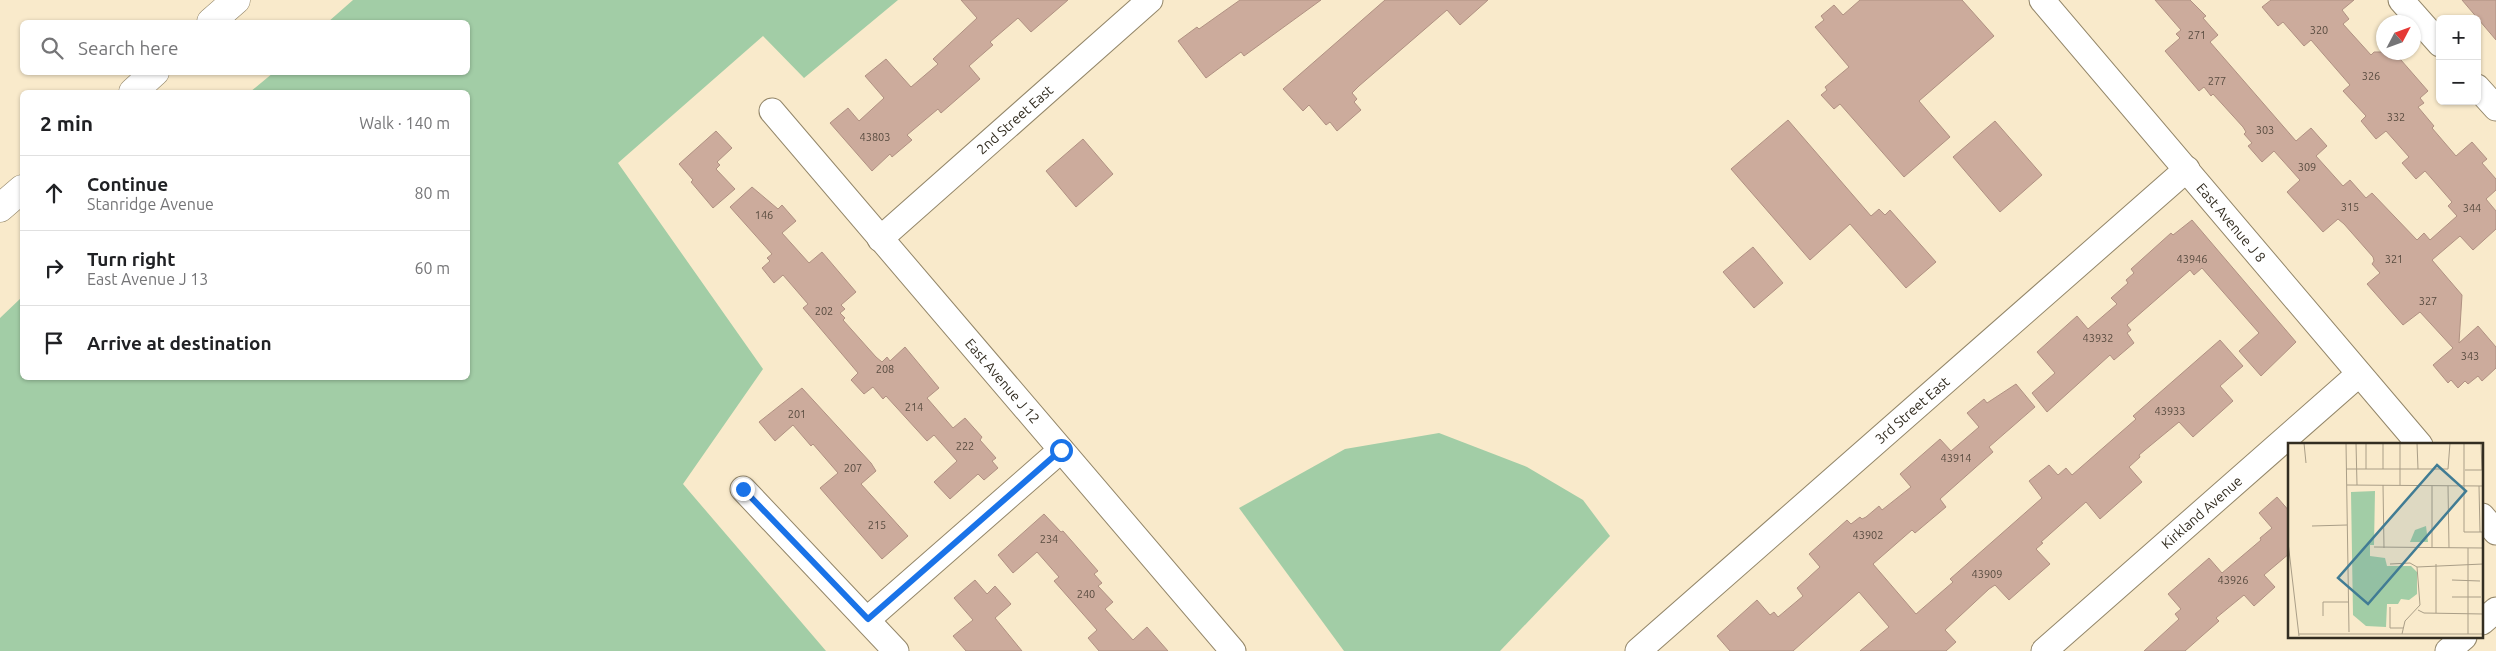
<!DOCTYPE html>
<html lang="en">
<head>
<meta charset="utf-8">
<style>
	:root { --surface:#fff; --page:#f2f2f2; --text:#202124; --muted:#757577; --line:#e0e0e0 }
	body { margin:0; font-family:Ubuntu,sans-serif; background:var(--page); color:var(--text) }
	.controls { position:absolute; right:15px; top:15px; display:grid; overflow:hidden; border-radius:8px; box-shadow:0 1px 4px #0004 }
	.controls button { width:45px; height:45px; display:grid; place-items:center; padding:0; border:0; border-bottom:1px solid var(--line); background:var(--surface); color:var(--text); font:25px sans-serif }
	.compass { position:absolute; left:2376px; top:15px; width:45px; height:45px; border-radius:50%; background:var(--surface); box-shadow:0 1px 4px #0004; rotate:49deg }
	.stop { position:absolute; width:15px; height:15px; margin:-11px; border:4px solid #1a73e8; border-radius:50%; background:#fff }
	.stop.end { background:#1a73e8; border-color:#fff; box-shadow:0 1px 5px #0008 }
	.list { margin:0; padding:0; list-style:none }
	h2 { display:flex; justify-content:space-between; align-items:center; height:65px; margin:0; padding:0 20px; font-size:21px }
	h2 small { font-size:16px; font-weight:400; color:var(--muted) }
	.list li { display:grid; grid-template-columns:32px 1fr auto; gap:15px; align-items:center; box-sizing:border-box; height:75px; padding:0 20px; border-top:1px solid var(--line) }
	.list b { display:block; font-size:19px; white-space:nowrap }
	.list p { margin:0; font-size:16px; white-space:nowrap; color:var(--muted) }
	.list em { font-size:16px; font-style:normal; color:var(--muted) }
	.icon { flex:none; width:28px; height:28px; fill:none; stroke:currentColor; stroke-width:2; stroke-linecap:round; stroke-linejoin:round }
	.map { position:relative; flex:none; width:2496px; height:651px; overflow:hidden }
	.search { position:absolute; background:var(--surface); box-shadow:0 1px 4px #0004; left:20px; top:20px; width:450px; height:55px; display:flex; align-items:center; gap:12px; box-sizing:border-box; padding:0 18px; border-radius:8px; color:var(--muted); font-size:19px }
	.panel { position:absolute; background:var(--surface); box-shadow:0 1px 4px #0004; left:20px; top:90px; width:450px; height:290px; border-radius:8px }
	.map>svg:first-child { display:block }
	.green { fill:#a2cda6 }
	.building { fill:#ccab9c; stroke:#b09182 }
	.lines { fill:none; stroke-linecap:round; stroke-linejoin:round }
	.minor-casing { stroke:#938669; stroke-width:27 }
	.secondary-casing { stroke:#938669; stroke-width:29 }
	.minor { stroke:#fff; stroke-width:25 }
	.secondary { stroke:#fff; stroke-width:28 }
	.route { stroke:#1a73e8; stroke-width:6 }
	.labels { text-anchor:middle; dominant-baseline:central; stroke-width:4.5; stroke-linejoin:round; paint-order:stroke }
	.number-label { font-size:11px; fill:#594c40 }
	.street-label { font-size:14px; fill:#332d21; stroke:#f9eacb }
	.inset-road { fill:none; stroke:#aa9e87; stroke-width:1 }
	.view { fill:#417c94; fill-opacity:0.15; stroke:#417c94; stroke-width:2.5 }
	.inset-edge { fill:none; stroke:#332d21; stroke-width:2.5 }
</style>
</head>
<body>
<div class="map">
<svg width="2496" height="651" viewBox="0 0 2496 651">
	<rect width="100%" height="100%" fill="#f9eacb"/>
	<g class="green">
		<path d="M 353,0 L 898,0 L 804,78 L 763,36 L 618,163 L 763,369 L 683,484 L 826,651 L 0,651 L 0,318 L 22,297 L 22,378 L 468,378 L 468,92 L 250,92 L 273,73 L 468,72 L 468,22 L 328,22 Z"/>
		<path d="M 1439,433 L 1527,467 L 1583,500 L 1610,536 L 1500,651 L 1344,651 L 1239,508 L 1345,449 Z"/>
	</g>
	<g class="building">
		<path d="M 961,0 L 1068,0 L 1031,32 L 1018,18 L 990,42 L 993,45 L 969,66 L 980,79 L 941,113 L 938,109 L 907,135 L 912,140 L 892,157 L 890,154 L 872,171 L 830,123 L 848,108 L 859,121 L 884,98 L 865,76 L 886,59 L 911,87 L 938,64 L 933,59 L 977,18 Z"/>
		<path d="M 1240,0 L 1321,0 L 1244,56 L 1241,52 L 1206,78 L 1178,41 L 1197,27 L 1199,29 Z"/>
		<path d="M 1385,0 L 1488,0 L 1460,25 L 1447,10 L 1359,86 L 1352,93 L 1357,99 L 1354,102 L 1361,110 L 1337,131 L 1330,122 L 1326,125 L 1309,105 L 1303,111 L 1283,89 Z"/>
		<path d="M 1860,0 L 1962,0 L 1994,36 L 1919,101 L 1950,137 L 1904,177 L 1840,104 L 1834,109 L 1821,95 L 1827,90 L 1825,87 L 1849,67 L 1815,27 L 1824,20 L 1821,16 L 1834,5 L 1843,15 Z"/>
		<path d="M 2155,0 L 2190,0 L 2206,16 L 2203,18 L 2218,35 L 2210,42 L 2296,141 L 2311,128 L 2327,146 L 2316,156 L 2343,186 L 2350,180 L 2366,198 L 2372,193 L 2417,240 L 2424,233 L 2430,240 L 2457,216 L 2448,206 L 2452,202 L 2425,171 L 2416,179 L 2402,163 L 2409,157 L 2386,131 L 2376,139 L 2361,121 L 2366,116 L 2343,91 L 2350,85 L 2311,40 L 2304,46 L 2283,22 L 2278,26 L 2262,7 L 2271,0 L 2354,0 L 2342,10 L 2349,19 L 2343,24 L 2371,55 L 2374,52 L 2394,52 L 2428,91 L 2420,98 L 2424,103 L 2418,107 L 2434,126 L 2432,128 L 2456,156 L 2472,142 L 2487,159 L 2482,163 L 2496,179 L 2496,190 L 2486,199 L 2496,211 L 2496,229 L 2473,250 L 2460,236 L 2432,260 L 2462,295 L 2459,343 L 2478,326 L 2496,347 L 2496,368 L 2482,381 L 2478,376 L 2468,384 L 2465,381 L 2458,388 L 2451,380 L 2448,383 L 2433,365 L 2453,348 L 2420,312 L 2403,325 L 2367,284 L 2380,273 L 2372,264 L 2374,261 L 2373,257 L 2344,224 L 2338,219 L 2323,232 L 2287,192 L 2300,180 L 2274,151 L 2262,162 L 2248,146 L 2252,143 L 2244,134 L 2246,132 L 2243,127 L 2213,94 L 2211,96 L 2204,87 L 2199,91 L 2165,51 L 2180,38 L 2176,34 L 2181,30 Z"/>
		<path d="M 2462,0 L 2496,0 L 2496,40 Z"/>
		<path d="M 1788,120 L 1871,216 L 1879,209 L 1885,215 L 1890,210 L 1936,262 L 1906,288 L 1850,224 L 1810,260 L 1731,169 Z"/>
		<path d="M 1995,121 L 2042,175 L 2000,212 L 1953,157 Z"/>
		<path d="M 716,131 L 732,148 L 717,162 L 720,165 L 716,169 L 735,189 L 713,208 L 691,182 L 693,180 L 679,164 Z"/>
		<path d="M 1083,139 L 1113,174 L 1076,207 L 1046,171 Z"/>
		<path d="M 752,187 L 778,209 L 782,205 L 796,221 L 782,233 L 809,263 L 822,252 L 856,292 L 841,305 L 845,309 L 840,313 L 845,318 L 843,320 L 876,357 L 882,362 L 887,357 L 890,361 L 905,347 L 939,388 L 927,398 L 953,428 L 965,418 L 982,437 L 980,440 L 996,458 L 992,461 L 998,468 L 984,480 L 978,474 L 950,499 L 934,482 L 957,461 L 934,435 L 927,441 L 886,396 L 883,399 L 873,387 L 864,394 L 851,380 L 858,373 L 803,308 L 808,304 L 783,275 L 774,283 L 762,268 L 770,261 L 767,258 L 772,254 L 730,207 Z"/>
		<path d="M 2192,220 L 2296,342 L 2261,376 L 2239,351 L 2259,333 L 2202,268 L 2194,275 L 2190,270 L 2127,325 L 2131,330 L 2127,333 L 2134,343 L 2114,360 L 2110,355 L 2047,412 L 2032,393 L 2055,373 L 2037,352 L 2077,316 L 2088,329 L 2117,304 L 2111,298 L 2128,283 L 2126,280 L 2134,273 L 2131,269 L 2171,233 L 2173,235 Z"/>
		<path d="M 1753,247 L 1783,283 L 1754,308 L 1723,272 Z"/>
		<path d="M 2220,340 L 2243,366 L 2220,386 L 2233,401 L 2193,437 L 2179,422 L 2139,455 L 2140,457 L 2129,467 L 2142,482 L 2100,519 L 2086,502 L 2041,542 L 2043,543 L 2036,549 L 2050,564 L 2009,600 L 1995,585 L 1989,589 L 1945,630 L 1956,642 L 1946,651 L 1860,651 L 1889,627 L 1859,592 L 1793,651 L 1730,651 L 1717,636 L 1757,600 L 1770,615 L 1774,612 L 1778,617 L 1803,596 L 1797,588 L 1820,567 L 1809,554 L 1847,520 L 1851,524 L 1860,517 L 1862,519 L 1866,517 L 1879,506 L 1882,510 L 1911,487 L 1900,474 L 1940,439 L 1951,451 L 1979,427 L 1967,413 L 1984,399 L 1987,403 L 2016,384 L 2035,407 L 1989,447 L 1993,452 L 1940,499 L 1946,507 L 1915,533 L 1912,530 L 1873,564 L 1916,614 L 1953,582 L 1950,579 L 2042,498 L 2029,481 L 2049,465 L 2058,475 L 2066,468 L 2072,475 L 2136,419 L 2133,416 Z"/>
		<path d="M 802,388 L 871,463 L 876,471 L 861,484 L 908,536 L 882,559 L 820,488 L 838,473 L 813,444 L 811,446 L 793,425 L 775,441 L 759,422 Z"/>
		<path d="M 2277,497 L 2290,512 L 2290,553 L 2264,575 L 2275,587 L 2254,606 L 2244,595 L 2216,618 L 2219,621 L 2185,651 L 2144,651 L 2179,619 L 2175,614 L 2181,609 L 2168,594 L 2209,558 L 2222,573 L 2261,540 L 2260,538 L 2272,528 L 2259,513 Z"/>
		<path d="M 1044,514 L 1061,532 L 1063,531 L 1098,571 L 1094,574 L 1102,583 L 1098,586 L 1113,602 L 1105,609 L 1133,640 L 1147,627 L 1168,651 L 1099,651 L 1088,638 L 1097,630 L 1054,581 L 1059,577 L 1037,552 L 1013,573 L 998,555 Z"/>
		<path d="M 975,580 L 987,594 L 995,586 L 1011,604 L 995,618 L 1022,651 L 966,651 L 953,636 L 973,620 L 954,598 Z"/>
	</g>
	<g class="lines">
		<defs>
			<g id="minor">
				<path id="s1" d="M 2042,0 L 2420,445"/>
				<path d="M 2401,0 L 2440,44"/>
				<path d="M 2477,87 L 2496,108"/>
				<path id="s2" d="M 772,111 L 1233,651"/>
				<path id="s3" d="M 880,239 L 1150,0"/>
				<path d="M 743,489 L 896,651"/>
				<path d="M 2482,516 L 2496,532"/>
				<path d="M 868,619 L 1061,450"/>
				<path d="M 2482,622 L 2496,610"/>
				<path id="s4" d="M 1638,651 L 2187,169"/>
				<path id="s5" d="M 2044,651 L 2359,374"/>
				<path d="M 2448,651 L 2464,637"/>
			</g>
			<g id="secondary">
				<path d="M 211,22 L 236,0"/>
				<path d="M 133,92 L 155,72"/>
				<path d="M 0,208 L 22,189"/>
			</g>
		</defs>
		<use href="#minor" class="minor-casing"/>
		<use href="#secondary" class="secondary-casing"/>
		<use href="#minor" class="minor"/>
		<use href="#secondary" class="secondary"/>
	</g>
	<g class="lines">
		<path class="route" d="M 743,489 L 868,619 L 1061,450"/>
	</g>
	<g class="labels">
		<g class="number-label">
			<text x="2319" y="30">320</text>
			<text x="2197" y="35">271</text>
			<text x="2371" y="76">326</text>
			<text x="2217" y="81">277</text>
			<text x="2396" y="117">332</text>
			<text x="2265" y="130">303</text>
			<text x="875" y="137">43803</text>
			<text x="2307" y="167">309</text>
			<text x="2350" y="207">315</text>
			<text x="2472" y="208">344</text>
			<text x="764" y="215">146</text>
			<text x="2192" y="259">43946</text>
			<text x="2394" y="259">321</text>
			<text x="2428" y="301">327</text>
			<text x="824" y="311">202</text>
			<text x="2098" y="338">43932</text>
			<text x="2470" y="356">343</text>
			<text x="885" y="369">208</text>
			<text x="914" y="407">214</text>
			<text x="2170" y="411">43933</text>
			<text x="797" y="414">201</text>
			<text x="965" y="446">222</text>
			<text x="1956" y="458">43914</text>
			<text x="853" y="468">207</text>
			<text x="877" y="525">215</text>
			<text x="1868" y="535">43902</text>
			<text x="1049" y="539">234</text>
			<text x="1987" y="574">43909</text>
			<text x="2233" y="580">43926</text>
			<text x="1086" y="594">240</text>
		</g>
		<g class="street-label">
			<text stroke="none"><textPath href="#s3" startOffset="180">2nd Street East</textPath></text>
			<text stroke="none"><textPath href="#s1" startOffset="292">East Avenue J 8</textPath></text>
			<text stroke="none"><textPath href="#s2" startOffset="355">East Avenue J 12</textPath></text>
			<text stroke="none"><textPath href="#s4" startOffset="365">3rd Street East</textPath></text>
			<text stroke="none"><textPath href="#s5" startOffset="210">Kirkland Avenue</textPath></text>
		</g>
	</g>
	<g transform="translate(2288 443)">
		<rect width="195" height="195" fill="#f9eacb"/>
		<path d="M 87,48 L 86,102 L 82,102 L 82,113 L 97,115 L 99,123 L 123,123 L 129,129 L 129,151 L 121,157 L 113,156 L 110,161 L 99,161 L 98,184 L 78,183 L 65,172 L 63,49 ZM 138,83 L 140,99 L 122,99 L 127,87 Z" fill="#a2cda6"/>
		<path class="inset-road" d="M 16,0 L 18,20M 58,0 L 61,189M 68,0 L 69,42M 78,0 L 78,26M 95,0 L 95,26M 112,0 L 112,42M 129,0 L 130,26M 176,0 L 176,89 L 195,89M 193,0 L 194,27M 58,26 L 160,26 L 162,0M 177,27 L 195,27M 59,42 L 195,43M 95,42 L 96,105M 144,43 L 144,105M 160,43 L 161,105M 191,43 L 192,89M 24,83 L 59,82M 0,99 L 11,193M 86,104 L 195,105M 180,105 L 180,191M 102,121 L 122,120 L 129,124 L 195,121M 148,121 L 148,170M 164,137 L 192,138M 164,154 L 193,154M 102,164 L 102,185 L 115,185M 130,167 L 136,170 L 195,171M 35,173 L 35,159 L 60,159M 11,191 L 195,191M 114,191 L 117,178 L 132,162 L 129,124"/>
		<path class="view" d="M 149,22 L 178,48 L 80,161 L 50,135 Z"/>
		<rect width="195" height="195" class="inset-edge"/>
	</g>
</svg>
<div class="controls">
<button>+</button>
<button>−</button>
</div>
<svg class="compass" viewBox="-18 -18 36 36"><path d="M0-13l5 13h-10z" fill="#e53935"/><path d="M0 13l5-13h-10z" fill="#757577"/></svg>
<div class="stop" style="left:1061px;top:450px"></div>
<div class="stop end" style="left:743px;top:489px"></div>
<div class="search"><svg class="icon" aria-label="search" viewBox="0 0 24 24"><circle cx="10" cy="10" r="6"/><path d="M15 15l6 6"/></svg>Search here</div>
<section class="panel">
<h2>2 min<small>Walk · 140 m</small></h2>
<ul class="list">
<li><svg class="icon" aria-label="ahead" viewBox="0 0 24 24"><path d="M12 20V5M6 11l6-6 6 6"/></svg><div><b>Continue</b><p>Stanridge Avenue</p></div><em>80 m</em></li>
<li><svg class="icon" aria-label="right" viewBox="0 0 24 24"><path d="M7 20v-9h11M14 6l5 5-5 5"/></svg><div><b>Turn right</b><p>East Avenue J 13</p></div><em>60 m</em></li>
<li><svg class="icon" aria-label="arrive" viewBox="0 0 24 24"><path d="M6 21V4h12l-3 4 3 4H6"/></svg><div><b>Arrive at destination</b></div></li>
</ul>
</section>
</div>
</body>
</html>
